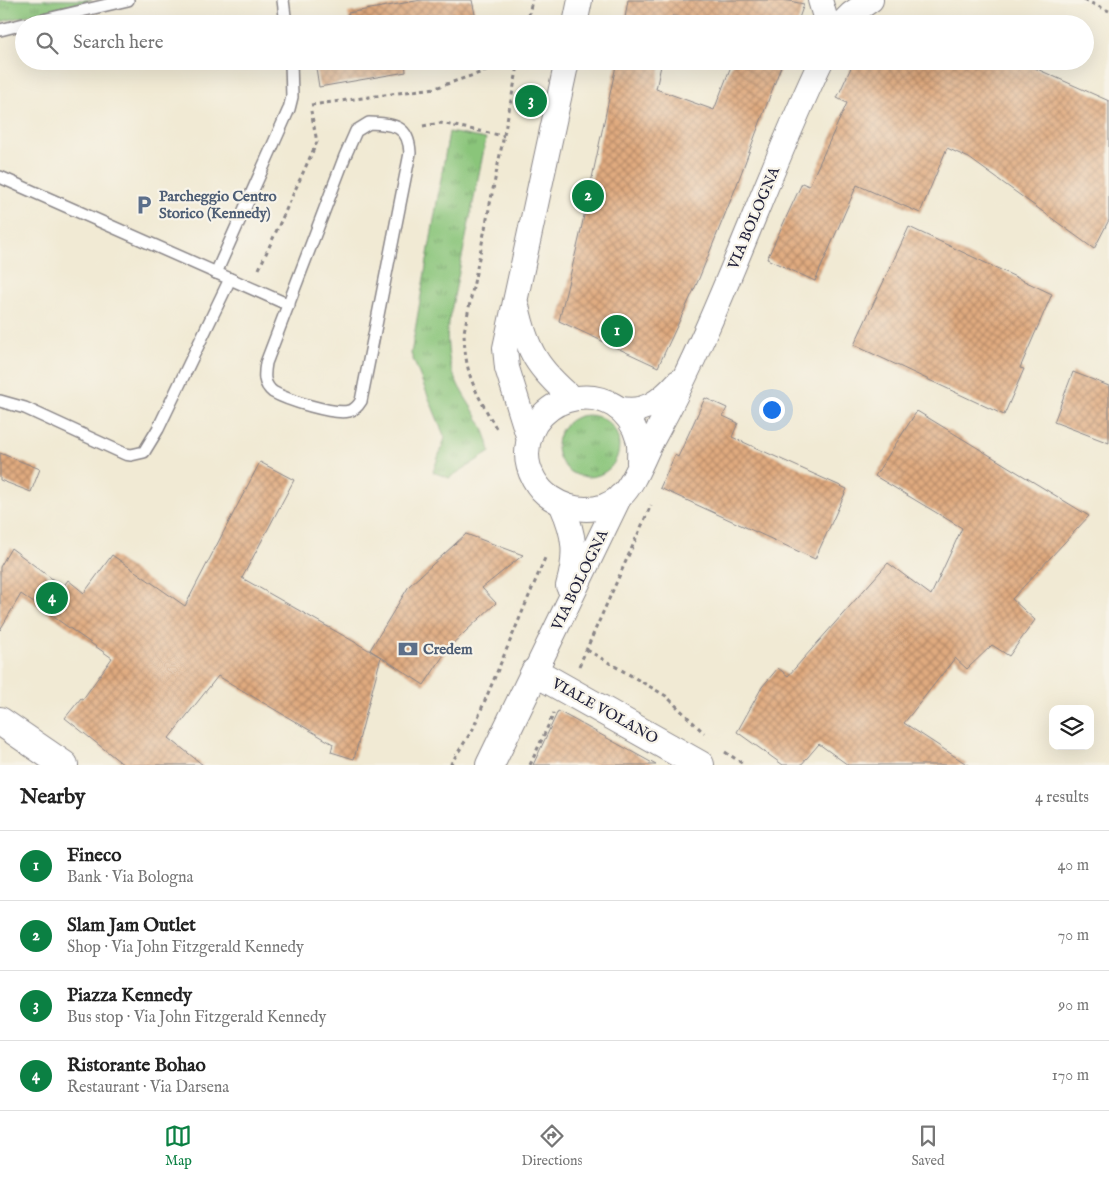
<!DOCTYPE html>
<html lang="en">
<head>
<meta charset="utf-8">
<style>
	:root { --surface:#fff; --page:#f2f2f2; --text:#222; --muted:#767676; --line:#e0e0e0; --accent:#0b8043 }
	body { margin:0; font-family:"IM FELL English",serif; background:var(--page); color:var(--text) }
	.controls { position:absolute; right:15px; bottom:15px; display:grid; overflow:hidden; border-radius:10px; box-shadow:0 5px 20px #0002 }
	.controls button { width:45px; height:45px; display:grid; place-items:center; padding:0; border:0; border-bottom:1px solid var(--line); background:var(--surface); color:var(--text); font:25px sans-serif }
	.you { position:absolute; left:771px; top:409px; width:18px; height:18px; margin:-12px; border:4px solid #fff; border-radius:50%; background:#1a73e8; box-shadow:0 0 0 8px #1a73e833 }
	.badge { display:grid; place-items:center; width:32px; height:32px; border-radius:50%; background:var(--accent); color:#fff; font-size:16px; font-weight:700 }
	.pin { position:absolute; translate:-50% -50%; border:2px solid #fff; box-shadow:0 1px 5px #0006 }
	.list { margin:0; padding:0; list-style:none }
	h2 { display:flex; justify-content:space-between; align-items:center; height:65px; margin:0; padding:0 20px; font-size:21px }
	h2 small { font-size:16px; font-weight:400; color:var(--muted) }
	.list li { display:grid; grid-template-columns:32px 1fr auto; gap:15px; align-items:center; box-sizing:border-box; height:70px; padding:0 20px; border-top:1px solid var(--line) }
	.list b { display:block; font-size:19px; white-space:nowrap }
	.list p { margin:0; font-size:16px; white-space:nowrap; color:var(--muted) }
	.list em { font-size:16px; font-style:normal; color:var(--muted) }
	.icon { flex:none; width:28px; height:28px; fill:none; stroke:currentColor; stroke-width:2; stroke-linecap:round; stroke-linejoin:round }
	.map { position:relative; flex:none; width:1109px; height:765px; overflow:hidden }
	.search { position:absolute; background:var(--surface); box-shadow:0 5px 20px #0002; left:15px; right:15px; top:15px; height:55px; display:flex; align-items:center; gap:12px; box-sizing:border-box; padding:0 18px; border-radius:28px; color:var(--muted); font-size:19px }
	.sheet { height:345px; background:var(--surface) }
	nav { display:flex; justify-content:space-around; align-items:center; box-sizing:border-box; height:70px; border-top:1px solid var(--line); background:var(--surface); font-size:14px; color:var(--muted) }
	nav a { display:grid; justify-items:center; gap:2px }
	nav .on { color:var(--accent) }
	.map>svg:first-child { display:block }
	.grass { fill:url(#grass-tufts); stroke:#56745a }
	.building { fill:url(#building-cross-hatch) }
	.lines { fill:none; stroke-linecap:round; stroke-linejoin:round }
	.lane-casing { stroke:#8a8688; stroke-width:14 }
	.street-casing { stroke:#8a8688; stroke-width:26 }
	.secondary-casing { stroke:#8a8688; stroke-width:30 }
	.path { stroke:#8a8688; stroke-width:3; stroke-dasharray:4 4; stroke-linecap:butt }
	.lane { stroke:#fff; stroke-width:11 }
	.street { stroke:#fff; stroke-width:24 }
	.secondary { stroke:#fff; stroke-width:28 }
	.labels { text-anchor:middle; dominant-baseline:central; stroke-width:4.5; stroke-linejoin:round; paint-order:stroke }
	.service-label { font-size:15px; font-weight:bold; fill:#4e5e75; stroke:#f7f3e8; text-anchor:start }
	.street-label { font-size:15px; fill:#22223b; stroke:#f7f3e8 }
</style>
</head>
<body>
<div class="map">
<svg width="1109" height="765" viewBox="0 0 1109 765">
	<defs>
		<pattern id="grass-tufts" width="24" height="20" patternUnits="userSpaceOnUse" patternTransform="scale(1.25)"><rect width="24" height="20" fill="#8ac57a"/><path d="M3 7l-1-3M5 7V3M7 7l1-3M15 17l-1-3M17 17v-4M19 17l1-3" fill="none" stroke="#70a065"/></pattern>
		<pattern id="building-cross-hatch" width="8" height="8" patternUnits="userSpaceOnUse" patternTransform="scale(1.25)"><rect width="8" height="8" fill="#e0aa7f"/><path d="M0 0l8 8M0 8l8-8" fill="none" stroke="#b58a69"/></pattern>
	</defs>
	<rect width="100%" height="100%" fill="#f7f3e8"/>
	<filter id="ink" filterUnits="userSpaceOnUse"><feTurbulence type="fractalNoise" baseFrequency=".02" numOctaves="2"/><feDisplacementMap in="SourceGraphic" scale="10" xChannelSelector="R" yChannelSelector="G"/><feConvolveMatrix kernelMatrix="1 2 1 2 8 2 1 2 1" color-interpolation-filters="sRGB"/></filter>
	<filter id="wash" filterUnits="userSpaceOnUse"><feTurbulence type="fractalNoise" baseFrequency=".0096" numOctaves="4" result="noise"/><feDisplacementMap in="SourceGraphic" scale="20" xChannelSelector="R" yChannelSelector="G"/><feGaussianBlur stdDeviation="1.12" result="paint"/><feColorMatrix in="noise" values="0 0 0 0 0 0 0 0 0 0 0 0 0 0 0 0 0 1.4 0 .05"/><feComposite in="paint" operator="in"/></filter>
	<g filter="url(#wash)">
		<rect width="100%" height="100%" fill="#f1ead4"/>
		<g class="grass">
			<path d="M 0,0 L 92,0 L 0,22 Z"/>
			<path d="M 449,132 L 486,139 L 447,331 C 448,348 448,363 455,378 C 466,404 486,422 490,452 L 449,478 L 433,472 L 445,438 L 411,354 Z"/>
			<circle cx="588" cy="446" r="31"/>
		</g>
		<g id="blocks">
			<g class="building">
				<path d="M 421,0 L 472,0 L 477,24 L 350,24 L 348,13 Z"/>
				<path d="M 628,0 L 784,0 L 804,4 L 797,24 L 719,24 L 672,16 L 670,24 L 624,24 Z"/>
				<path d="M 315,61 L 405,61 L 406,72 L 319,87 Z"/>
				<path d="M 617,61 L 662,61 L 656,89 L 714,110 L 733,61 L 783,61 L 736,187 L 698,281 L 658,367 L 559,321 L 579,239 Z"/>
				<path d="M 854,61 L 1001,61 L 1012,66 L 1014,61 L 1019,61 L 1109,101 L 1109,220 L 1094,249 L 969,158 L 947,148 L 920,213 L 857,185 L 815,281 L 767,259 L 802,183 L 809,186 L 847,103 L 837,98 Z"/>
				<path d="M 909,227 L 1052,294 L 1020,368 L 1024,369 L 1004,415 L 854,345 Z"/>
				<path d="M 1073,372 L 1109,386 L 1109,443 L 1054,422 Z"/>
				<path d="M 705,398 L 727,408 L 723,416 L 738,423 L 732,437 L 847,489 L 815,559 L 660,488 L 675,455 L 678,457 Z"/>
				<path d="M 917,411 L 1089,516 L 1012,599 L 1035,620 L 1009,656 L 992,645 L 967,669 L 955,658 L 904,723 L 968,765 L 848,765 L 819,744 L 801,765 L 783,765 L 737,732 L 762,687 L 778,668 L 788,676 L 888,563 L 931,595 L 962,528 L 875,476 Z"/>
				<path d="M 0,453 L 40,469 L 31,492 L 0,480 Z"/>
				<path d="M 260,462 L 294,480 L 242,578 L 381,657 L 354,759 L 331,752 L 333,744 L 218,676 L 169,738 L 203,765 L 124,765 L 65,718 L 81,698 L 83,699 L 112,658 L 21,594 L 0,630 L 0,567 L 11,548 L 63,587 L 68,580 L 84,593 L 112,555 L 185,606 Z"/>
				<path d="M 466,534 L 523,555 L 482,588 L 496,603 L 449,647 L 424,685 L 370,650 L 409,586 Z"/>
				<path d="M 558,711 L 656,765 L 533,765 Z"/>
			</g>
		</g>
	</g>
	<g filter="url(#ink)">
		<use href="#blocks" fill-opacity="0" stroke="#8a8688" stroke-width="1"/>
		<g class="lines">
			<defs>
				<g id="lane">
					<path d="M 283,0 L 286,24"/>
					<path d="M 26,24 L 128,0"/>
					<path d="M 0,30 L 24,24"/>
					<path d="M 369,123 C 393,124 409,125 410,153 L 361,401 C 358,406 355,410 349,411 C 334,415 287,400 273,392 C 263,384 264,375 266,363 L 345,156 L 356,131 Z"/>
					<path d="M 0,177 L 289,305"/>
					<path d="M 216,273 L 289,109 L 292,97 L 291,61"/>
					<path d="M 0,401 L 25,408 L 125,454 L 131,455 L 144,452 L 158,429 L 230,279"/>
				</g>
				<g id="street">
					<path d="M 820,0 L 827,24"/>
					<path d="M 575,24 L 580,0"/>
					<path d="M 841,24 L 851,14 L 871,0"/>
					<path d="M 517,306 C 527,351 537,368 572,398"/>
					<path d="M 618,408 C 643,415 661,401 678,382"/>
					<path d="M 529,439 L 507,368 L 505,348 L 567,61"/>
					<path d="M 639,463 C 639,455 640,446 638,439 C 621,375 528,389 527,454 C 527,471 537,489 551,498 C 572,512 600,514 621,496 C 635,483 644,454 654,437 C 720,317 762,185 821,61"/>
					<path d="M 562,506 C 575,535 577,555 568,586"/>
					<path d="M 535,672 L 620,496"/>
				</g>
				<g id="secondary">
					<path d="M 0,721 L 64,765"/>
					<path d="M 490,765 L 535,672 L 700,765"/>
				</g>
			</defs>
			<use href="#lane" class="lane-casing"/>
			<use href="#street" class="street-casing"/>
			<use href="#secondary" class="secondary-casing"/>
			<g class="path">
				<path d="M 1084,0 L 1109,11"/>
				<path d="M 527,24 L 532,0"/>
				<path d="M 311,105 L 435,88 L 515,61"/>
				<path d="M 423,126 L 440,123 L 504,136"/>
				<path d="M 259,269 L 317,142 L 311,111"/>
				<path d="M 496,428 C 475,390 465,377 464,332 L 519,61"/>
				<path d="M 587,650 L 666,696 L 704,733"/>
				<path d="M 579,666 L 651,505"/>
				<path d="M 725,752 L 745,765"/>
				<path d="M 450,765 L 473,729 L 545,558"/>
				<path d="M 530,765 L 554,713"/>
			</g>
			<use href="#lane" class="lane"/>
			<use href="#street" class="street"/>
			<use href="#secondary" class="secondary"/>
		</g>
	</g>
	<defs>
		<symbol id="parking-bare" viewBox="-9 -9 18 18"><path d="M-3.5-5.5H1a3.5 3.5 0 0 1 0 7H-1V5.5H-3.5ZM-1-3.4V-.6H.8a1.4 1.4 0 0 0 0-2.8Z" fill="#5c6f8a" stroke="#f7f3e8" stroke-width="2.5" paint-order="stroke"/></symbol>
		<symbol id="bank-bare" viewBox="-9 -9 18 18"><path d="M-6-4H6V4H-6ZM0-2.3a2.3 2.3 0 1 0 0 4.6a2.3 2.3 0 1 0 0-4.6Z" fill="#5c6f8a" stroke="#f7f3e8" stroke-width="2.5" paint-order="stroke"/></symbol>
	</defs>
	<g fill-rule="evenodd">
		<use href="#parking-bare" x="130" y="191" width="28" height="28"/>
		<use href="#bank-bare" x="394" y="635" width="28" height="28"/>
	</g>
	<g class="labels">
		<g class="service-label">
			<text x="159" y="196">Parcheggio Centro<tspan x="159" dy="17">Storico (Kennedy)</tspan></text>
			<text x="423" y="649">Credem</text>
		</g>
		<g class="street-label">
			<text transform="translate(754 218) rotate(-67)">VIA BOLOGNA</text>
			<text transform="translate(580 580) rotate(-64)">VIA BOLOGNA</text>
			<text transform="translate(605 711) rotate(29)">VIALE VOLANO</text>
		</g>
	</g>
</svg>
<div class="controls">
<button><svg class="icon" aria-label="layers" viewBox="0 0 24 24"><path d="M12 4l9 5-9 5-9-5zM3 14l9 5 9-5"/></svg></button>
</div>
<div class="you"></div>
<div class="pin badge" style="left:617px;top:331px">1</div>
<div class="pin badge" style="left:588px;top:196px">2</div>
<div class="pin badge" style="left:531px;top:101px">3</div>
<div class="pin badge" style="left:52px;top:598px">4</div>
<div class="search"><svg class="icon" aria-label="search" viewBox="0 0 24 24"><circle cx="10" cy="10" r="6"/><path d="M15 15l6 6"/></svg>Search here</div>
</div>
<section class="sheet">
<h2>Nearby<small>4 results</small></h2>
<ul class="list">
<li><span class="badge">1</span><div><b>Fineco</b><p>Bank · Via Bologna</p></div><em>40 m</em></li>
<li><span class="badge">2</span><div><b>Slam Jam Outlet</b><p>Shop · Via John Fitzgerald Kennedy</p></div><em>70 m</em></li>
<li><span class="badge">3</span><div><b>Piazza Kennedy</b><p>Bus stop · Via John Fitzgerald Kennedy</p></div><em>90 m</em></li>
<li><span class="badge">4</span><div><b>Ristorante Bohao</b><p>Restaurant · Via Darsena</p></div><em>170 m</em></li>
</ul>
</section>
<nav>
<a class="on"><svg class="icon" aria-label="map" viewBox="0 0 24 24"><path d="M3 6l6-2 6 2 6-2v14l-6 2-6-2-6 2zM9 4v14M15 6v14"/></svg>Map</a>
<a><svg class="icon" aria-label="directions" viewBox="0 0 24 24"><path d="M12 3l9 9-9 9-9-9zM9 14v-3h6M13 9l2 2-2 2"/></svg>Directions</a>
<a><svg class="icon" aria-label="saved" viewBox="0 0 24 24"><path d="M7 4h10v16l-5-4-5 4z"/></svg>Saved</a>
</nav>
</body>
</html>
